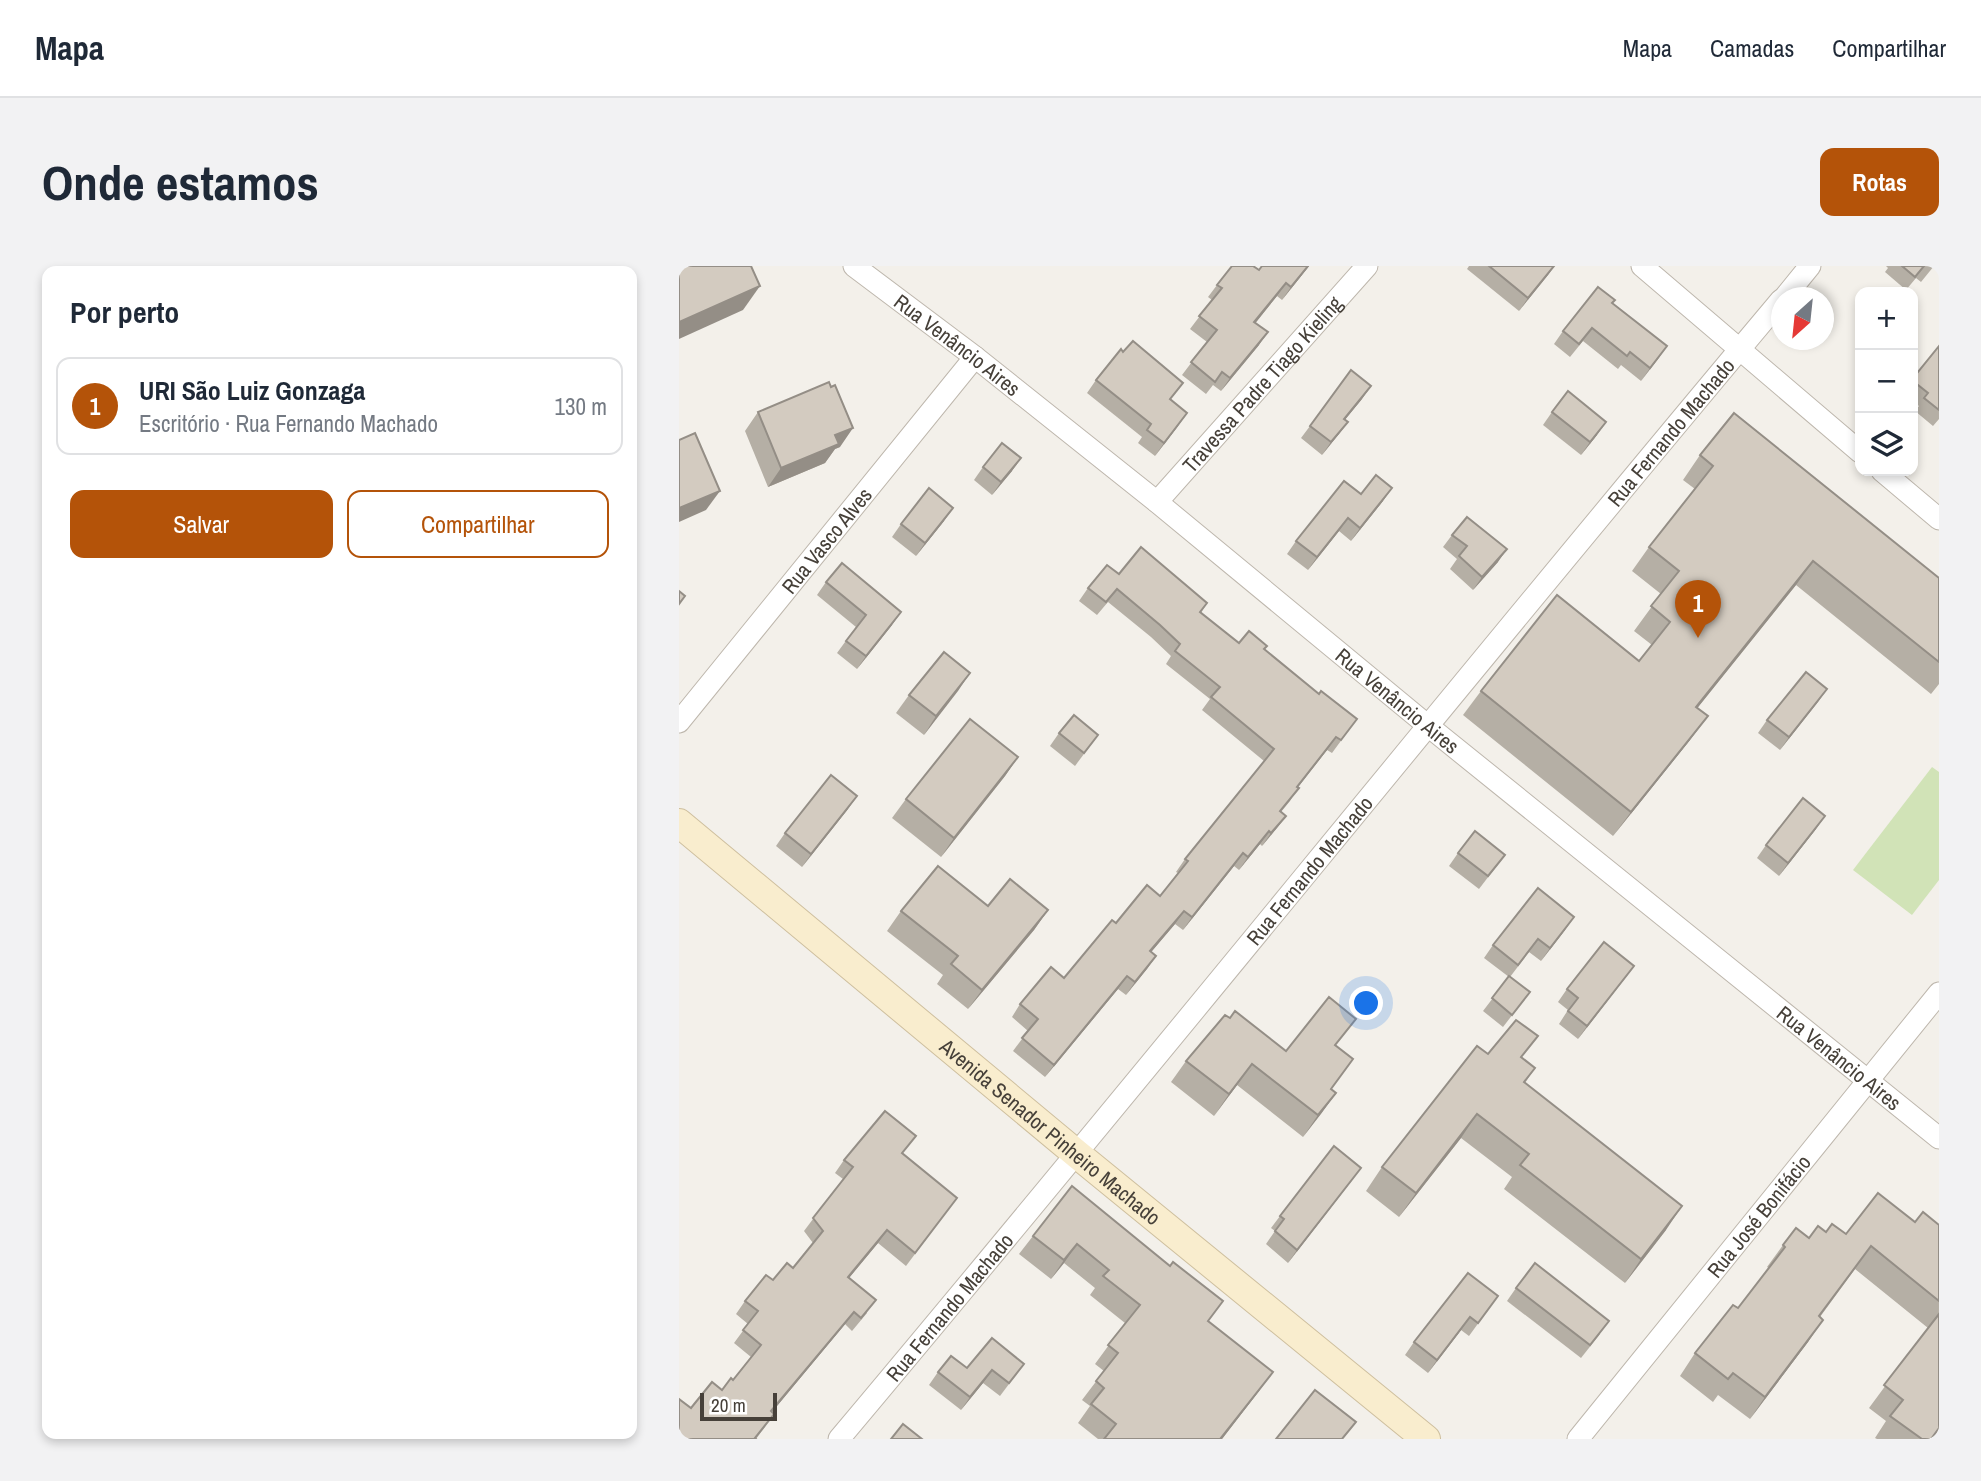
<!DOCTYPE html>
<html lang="pt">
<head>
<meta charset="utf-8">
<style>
	:root { --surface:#fff; --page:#f2f2f3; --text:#1f2937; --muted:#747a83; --line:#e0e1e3; --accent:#b45309 }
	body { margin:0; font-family:"Archivo Narrow",sans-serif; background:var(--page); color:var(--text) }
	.controls { position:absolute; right:21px; top:21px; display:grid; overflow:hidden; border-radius:14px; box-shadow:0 4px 10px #0003 }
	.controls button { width:63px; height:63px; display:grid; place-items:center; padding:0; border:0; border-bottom:2px solid var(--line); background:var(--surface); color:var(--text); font:35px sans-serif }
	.compass { position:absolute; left:1092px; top:21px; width:63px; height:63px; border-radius:50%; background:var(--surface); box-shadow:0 4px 10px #0003; rotate:207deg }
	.scale { position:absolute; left:21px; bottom:18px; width:77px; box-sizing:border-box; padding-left:7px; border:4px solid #464039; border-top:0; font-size:19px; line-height:24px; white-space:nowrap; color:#464039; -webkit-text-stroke:5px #fff; paint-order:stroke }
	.you { position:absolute; left:688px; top:738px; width:24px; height:24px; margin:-18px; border:5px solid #fff; border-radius:50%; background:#1a73e8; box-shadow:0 0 0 10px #1a73e833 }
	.badge { display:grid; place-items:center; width:46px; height:46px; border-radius:50%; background:var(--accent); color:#fff; font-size:23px; font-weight:700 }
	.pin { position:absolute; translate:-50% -58px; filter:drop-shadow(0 2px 4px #0008) }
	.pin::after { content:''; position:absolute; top:37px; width:24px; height:21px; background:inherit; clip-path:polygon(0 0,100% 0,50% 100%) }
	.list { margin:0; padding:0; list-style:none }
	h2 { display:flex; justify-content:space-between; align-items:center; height:91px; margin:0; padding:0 28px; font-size:30px }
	h2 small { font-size:23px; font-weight:400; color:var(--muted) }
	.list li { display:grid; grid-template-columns:46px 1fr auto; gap:21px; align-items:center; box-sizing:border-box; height:98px; margin:0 14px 14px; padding:0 14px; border:2px solid var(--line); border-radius:14px }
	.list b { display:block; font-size:26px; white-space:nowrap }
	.list p { margin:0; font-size:23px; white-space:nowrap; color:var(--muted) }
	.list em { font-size:23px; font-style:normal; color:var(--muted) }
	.actions { display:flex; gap:14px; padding:21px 28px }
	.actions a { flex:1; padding:16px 0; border:2px solid var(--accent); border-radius:14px; text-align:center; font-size:24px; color:var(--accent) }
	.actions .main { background:var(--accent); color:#fff }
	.icon { flex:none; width:38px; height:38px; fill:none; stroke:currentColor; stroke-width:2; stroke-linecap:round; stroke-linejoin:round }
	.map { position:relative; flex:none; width:1260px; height:1173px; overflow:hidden; border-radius:14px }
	header { display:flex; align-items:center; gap:42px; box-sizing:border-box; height:98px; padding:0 35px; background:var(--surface); border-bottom:2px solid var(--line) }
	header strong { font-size:33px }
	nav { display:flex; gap:38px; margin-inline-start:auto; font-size:24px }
	.intro { display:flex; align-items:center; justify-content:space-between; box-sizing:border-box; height:168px; padding:0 42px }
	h1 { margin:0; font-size:49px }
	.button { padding:18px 32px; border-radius:14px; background:var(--accent); color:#fff; font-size:24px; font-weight:700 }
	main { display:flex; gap:42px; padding:0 42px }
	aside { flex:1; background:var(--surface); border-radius:14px; box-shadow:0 4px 10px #0003 }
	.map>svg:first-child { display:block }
	.green { fill:#d1e3b7 }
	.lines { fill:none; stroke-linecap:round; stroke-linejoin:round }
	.street-casing { stroke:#beb7ad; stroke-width:23 }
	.secondary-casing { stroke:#cebf9e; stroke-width:30 }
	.street { stroke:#fff; stroke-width:21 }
	.secondary { stroke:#f9edce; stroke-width:28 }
	.wall { fill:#b5afa5 }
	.shaded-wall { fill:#948e86 }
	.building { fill:#d3cbc0; stroke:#948e86; stroke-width:2 }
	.labels { text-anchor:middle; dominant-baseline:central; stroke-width:7; stroke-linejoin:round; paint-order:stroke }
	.street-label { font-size:21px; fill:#464039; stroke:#fff }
</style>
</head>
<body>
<header>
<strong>Mapa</strong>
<nav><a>Mapa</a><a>Camadas</a><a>Compartilhar</a></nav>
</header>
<div class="intro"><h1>Onde estamos</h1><a class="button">Rotas</a></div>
<main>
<aside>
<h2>Por perto<small></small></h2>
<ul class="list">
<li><span class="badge">1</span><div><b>URI São Luiz Gonzaga</b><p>Escritório · Rua Fernando Machado</p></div><em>130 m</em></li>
</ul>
<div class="actions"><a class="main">Salvar</a><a>Compartilhar</a></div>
</aside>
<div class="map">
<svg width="1260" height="1173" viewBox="0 0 1260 1173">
	<rect width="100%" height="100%" fill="#f3f0ea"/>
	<path class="green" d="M 1253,501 L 1260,506 L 1260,614 L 1233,649 L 1174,604 Z"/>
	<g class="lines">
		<defs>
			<g id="street">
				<path id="s1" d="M 175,0 L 296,91 L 478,236 L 748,459 L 1260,872"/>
				<path d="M 963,0 L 1181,186"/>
				<path d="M 1105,32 L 1131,0"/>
				<path d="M 1203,205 L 1260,253"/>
				<path id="s2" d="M 478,236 L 688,0"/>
				<path id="s3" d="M 0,456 L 296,91"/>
				<path id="s4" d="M 160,1173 C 477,796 785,411 1102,34"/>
				<path id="s5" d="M 899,1173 L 1260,727"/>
			</g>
			<g id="secondary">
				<path id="s6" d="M 0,557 L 399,889 L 747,1173"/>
			</g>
		</defs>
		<use href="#street" class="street-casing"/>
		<use href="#secondary" class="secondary-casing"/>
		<use href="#street" class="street"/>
		<use href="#secondary" class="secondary"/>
	</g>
	<g class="wall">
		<path d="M 630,0 L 603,34 L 598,30 L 576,57 L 580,79 L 542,125 L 534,119 L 527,128 L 503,109 L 528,76 L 511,63 L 533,34 L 529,31 L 538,19 L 580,4 Z"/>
		<path d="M 790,0 L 875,0 L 840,45 L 788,3 Z"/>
		<path d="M 1207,0 L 1255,0 L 1242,16 L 1237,12 L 1227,24 L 1206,6 L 1209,2 Z"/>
		<path d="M 934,38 L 988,80 L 962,115 L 942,99 L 939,103 L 904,75 L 891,91 L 875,78 L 884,65 Z"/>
		<path d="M 1260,80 L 1260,153 L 1254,160 L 1236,145 L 1240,140 L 1234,135 L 1234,112 Z"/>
		<path d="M 417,114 L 492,134 L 499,160 L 476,190 L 459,177 L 463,171 L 408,127 Z"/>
		<path d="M 683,133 L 666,153 L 669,156 L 643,189 L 622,172 L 631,160 Z"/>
		<path d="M 79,146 L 161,181 L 156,183 L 146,197 L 89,221 L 66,165 Z"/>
		<path d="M 873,146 L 918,169 L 902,189 L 864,159 Z"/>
		<path d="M 1021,189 L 1260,312 L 1260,418 L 1252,428 L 1117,319 L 1018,442 L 1011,474 L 934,570 L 784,449 L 802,425 L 960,395 L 973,379 L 955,365 L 982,328 L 953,305 L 970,281 L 1016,223 L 1004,214 Z"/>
		<path d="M 304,201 L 333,205 L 313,229 L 295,214 Z"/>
		<path d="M 682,228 L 704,235 L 672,275 L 660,265 L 629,304 L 608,288 L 617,275 Z"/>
		<path d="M 265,255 L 237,290 L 213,271 L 222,258 Z"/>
		<path d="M 773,269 L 819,296 L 794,324 L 771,303 L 778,293 L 764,281 Z"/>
		<path d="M 440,308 L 528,337 L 522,347 L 560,377 L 586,383 L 640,428 L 678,453 L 653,487 L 648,484 L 618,521 L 611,535 L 602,546 L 607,550 L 583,580 L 581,578 L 560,604 L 555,600 L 504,664 L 496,658 L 472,686 L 477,690 L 447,729 L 439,723 L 366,811 L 334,785 L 349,765 L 333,751 L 341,738 L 385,712 L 437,657 L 481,630 L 499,607 L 497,606 L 506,593 L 585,495 L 523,444 L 531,433 L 487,398 L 492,390 L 472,371 L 429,336 L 418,349 L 400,335 L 409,322 Z"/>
		<path d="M 147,316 L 213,359 L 178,403 L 158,387 L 177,361 L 138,329 Z"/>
		<path d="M 291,407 L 245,469 L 217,447 L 230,429 Z"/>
		<path d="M 1148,423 L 1101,484 L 1079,467 L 1088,454 Z"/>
		<path d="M 380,467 L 419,469 L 396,500 L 371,480 Z"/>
		<path d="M 339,491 L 326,510 L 262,591 L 213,552 L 227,533 Z"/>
		<path d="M 169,543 L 123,601 L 97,580 L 106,567 Z"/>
		<path d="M 1137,563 L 1100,610 L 1078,592 L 1087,579 Z"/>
		<path d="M 779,587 L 826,589 L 800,623 L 770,600 Z"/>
		<path d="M 309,640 L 369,644 L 355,664 L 289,743 L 258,718 L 264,709 L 208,665 L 222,645 Z"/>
		<path d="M 886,664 L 862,695 L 850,686 L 831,711 L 851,726 L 824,761 L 804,745 L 830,711 L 805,692 L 814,679 Z"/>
		<path d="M 955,700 L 899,773 L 880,758 L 889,744 L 879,736 L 888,723 Z"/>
		<path d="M 658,780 L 652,823 L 657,827 L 624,871 L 558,819 L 535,850 L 492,816 L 507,795 Z"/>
		<path d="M 809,788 L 843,792 L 856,802 L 846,817 L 987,964 L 946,1017 L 825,923 L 833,911 L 782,872 L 720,951 L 687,925 L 703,901 Z"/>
		<path d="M 224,888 L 278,932 L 227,1000 L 199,977 L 170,1012 L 188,1047 L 173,1065 L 166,1058 L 93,1146 L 86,1161 L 77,1173 L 12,1142 L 43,1124 L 54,1114 L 72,1091 L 55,1077 L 69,1058 L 57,1048 L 66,1035 L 94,1014 L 114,1002 L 134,977 L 125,965 L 164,913 L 156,907 L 165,894 Z"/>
		<path d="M 673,914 L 609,997 L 587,978 L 596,965 L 592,962 L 601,950 Z"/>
		<path d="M 393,920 L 530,1056 L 580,1125 L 543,1173 L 419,1173 L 399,1157 L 411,1140 L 403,1134 L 425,1105 L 416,1098 L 446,1057 L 411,1029 L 416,1022 L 385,997 L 372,1013 L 340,988 L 354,970 Z"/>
		<path d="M 1236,956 L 1260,959 L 1260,1173 L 1198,1173 L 1196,1172 L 1207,1155 L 1190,1142 L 1249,1062 L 1176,1003 L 1141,1051 L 1129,1076 L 1071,1153 L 1039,1129 L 1034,1136 L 1001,1110 L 1016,1087 L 1059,1042 L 1090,1002 L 1088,1001 L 1104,979 L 1147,966 L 1167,968 Z"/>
		<path d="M 837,1022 L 921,1068 L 902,1092 L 828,1035 Z"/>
		<path d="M 819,1030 L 790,1070 L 782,1064 L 749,1107 L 726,1089 L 735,1076 Z"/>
		<path d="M 345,1098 L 321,1130 L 304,1117 L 282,1144 L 250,1119 L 259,1106 Z"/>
	</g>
	<g class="shaded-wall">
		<path d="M 629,0 L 630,0 L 603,34 L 612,21 Z"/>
		<path d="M 875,0 L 869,9 L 840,45 L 849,32 Z"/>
		<path d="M 607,17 L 598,30 L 567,69 L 575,56 Z"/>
		<path d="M 81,20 L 64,44 L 0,73 L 0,56 Z"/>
		<path d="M 589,66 L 580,79 L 542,125 L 551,112 Z"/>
		<path d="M 988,80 L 979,93 L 962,115 L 971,102 Z"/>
		<path d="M 692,120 L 683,133 L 656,166 L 665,153 Z"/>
		<path d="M 508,147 L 499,160 L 476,190 L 485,177 Z"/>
		<path d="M 669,156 L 660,168 L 643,189 L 652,176 Z"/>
		<path d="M 927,156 L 918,169 L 902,189 L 911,176 Z"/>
		<path d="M 174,162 L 161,181 L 156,183 L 146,197 L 89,221 L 102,202 L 156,169 Z"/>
		<path d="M 342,192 L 333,205 L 313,229 L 322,216 Z"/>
		<path d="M 713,222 L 704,235 L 672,275 L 681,262 Z"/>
		<path d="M 41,225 L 27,244 L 0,256 L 0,242 Z"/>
		<path d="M 274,242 L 265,255 L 237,290 L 246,277 Z"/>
		<path d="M 669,252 L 660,265 L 629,304 L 638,291 Z"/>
		<path d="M 828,283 L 819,296 L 794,324 L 803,311 Z"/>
		<path d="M 1134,295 L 1117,319 L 1000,465 L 1017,441 Z"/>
		<path d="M 222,346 L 213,359 L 178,403 L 187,390 Z"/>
		<path d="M 291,407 L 279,425 L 245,469 L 257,450 Z"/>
		<path d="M 1148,423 L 1139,436 L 1101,484 L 1110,471 Z"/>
		<path d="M 1029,450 L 1011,474 L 934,570 L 952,546 Z"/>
		<path d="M 657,471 L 648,484 L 609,534 L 618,521 Z"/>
		<path d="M 339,491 L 326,510 L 262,591 L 275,572 Z"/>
		<path d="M 178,530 L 169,543 L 123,601 L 132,588 Z"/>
		<path d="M 607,550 L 598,562 L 583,580 L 592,567 Z"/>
		<path d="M 1146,550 L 1137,563 L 1100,610 L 1109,597 Z"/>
		<path d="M 590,565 L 581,578 L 560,604 L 569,591 Z"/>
		<path d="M 564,587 L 555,600 L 504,664 L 513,651 Z"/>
		<path d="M 369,644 L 355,664 L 289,743 L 303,724 Z"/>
		<path d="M 505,645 L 496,658 L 462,698 L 471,685 Z"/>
		<path d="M 895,651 L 886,664 L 862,695 L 871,682 Z"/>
		<path d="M 477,690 L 468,703 L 447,729 L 456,716 Z"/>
		<path d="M 955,700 L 946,712 L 899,773 L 908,760 Z"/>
		<path d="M 448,710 L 439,723 L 366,811 L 375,799 Z"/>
		<path d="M 573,798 L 558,819 L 535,850 L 550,828 Z"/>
		<path d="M 657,827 L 642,848 L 624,871 L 639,849 Z"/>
		<path d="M 798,848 L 782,872 L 720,951 L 737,927 Z"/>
		<path d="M 682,902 L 673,914 L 609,997 L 618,984 Z"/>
		<path d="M 1003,940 L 987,964 L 946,1017 L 962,993 Z"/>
		<path d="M 208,964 L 199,977 L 160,1024 L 169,1011 Z"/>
		<path d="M 398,978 L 385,997 L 372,1013 L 385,994 Z"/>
		<path d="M 175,1046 L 166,1058 L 83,1158 L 92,1145 Z"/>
		<path d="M 791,1051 L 782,1064 L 749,1107 L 758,1094 Z"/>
		<path d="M 1144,1054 L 1129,1076 L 1071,1153 L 1086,1131 Z"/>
		<path d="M 313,1104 L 304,1117 L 282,1144 L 291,1131 Z"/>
		<path d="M 594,1106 L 580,1125 L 543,1173 L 541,1173 Z"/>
	</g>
	<g class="building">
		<path d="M 0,0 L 72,0 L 81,20 L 0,56 Z"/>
		<path d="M 553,0 L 574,0 L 580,4 L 583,0 L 629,0 L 612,21 L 607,17 L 575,56 L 589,66 L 551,112 L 543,106 L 536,116 L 512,96 L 538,64 L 520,50 L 543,22 L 538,19 Z"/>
		<path d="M 810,0 L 875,0 L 849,32 Z"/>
		<path d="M 1223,0 L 1245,0 L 1236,11 Z"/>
		<path d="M 919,21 L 936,34 L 933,37 L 988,80 L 971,102 L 951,86 L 948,90 L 913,62 L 900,78 L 884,65 Z"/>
		<path d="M 454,75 L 504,117 L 491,133 L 508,147 L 485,177 L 468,164 L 472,158 L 417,114 L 442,83 L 444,86 Z"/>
		<path d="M 1260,80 L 1260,144 L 1245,132 L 1249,127 L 1234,115 L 1234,112 Z"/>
		<path d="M 672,104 L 692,120 L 665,153 L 669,156 L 652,176 L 631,160 Z"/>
		<path d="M 150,116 L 152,121 L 156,119 L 174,162 L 156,169 L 160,178 L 102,202 L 79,146 Z"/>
		<path d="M 889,125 L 927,156 L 911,176 L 873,146 Z"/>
		<path d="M 1055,147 L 1260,312 L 1260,396 L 1134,295 L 1017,441 L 1029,450 L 952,546 L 802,425 L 878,329 L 960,395 L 991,356 L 972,340 L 1000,305 L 970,281 L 1034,200 L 1021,189 Z"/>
		<path d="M 16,167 L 41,225 L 0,242 L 0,174 Z"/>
		<path d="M 323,177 L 342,192 L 322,216 L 304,201 Z"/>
		<path d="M 697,209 L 713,222 L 681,262 L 669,252 L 638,291 L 617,275 L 665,215 L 682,228 Z"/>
		<path d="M 250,222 L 274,242 L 246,277 L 222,258 Z"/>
		<path d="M 788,251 L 828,283 L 803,311 L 780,290 L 788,280 L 773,269 Z"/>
		<path d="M 462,281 L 528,337 L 521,346 L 560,377 L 570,365 L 588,380 L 585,383 L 640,428 L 642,425 L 678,453 L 662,474 L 657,471 L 618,521 L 620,522 L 601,545 L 607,550 L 592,567 L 590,565 L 569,591 L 564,587 L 513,651 L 505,645 L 471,685 L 477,690 L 456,716 L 448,710 L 375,799 L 343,772 L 359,753 L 341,738 L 372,701 L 385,712 L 433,654 L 437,657 L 468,619 L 481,630 L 509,595 L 506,593 L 595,483 L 532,431 L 541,421 L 496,385 L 501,378 L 481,359 L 438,323 L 427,336 L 409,322 L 428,299 L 440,308 Z"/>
		<path d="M 163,297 L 222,346 L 187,390 L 167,375 L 187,349 L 147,316 Z"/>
		<path d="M 0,325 L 6,330 L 0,338 Z"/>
		<path d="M 265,386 L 291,407 L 257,450 L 230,429 Z"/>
		<path d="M 1127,406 L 1148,423 L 1110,471 L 1088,454 Z"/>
		<path d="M 395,449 L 419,469 L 405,487 L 380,467 Z"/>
		<path d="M 291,453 L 339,491 L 275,572 L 227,533 Z"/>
		<path d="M 152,509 L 178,530 L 132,588 L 106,567 Z"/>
		<path d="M 1124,532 L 1146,550 L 1109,597 L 1087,579 Z"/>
		<path d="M 796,565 L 826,589 L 809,610 L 779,587 Z"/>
		<path d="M 259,600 L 309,640 L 331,613 L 369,644 L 303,724 L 272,698 L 279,690 L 222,645 Z"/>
		<path d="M 859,622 L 895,651 L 871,682 L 859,673 L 839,699 L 814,679 Z"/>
		<path d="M 925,676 L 955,700 L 908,760 L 889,745 L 899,732 L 888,723 Z"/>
		<path d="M 830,710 L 851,726 L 833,749 L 813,732 Z"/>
		<path d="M 650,731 L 677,753 L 656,779 L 674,793 L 652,823 L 657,827 L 639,849 L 573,798 L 550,828 L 507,795 L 546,749 L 551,752 L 556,745 L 607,785 Z"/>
		<path d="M 837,754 L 859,770 L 842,791 L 856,802 L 845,816 L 1003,940 L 962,993 L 841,899 L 850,888 L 798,848 L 737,927 L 703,901 L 798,780 L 809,788 Z"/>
		<path d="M 206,845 L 237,870 L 223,887 L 278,932 L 236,987 L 208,964 L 169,1011 L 197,1034 L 182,1052 L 175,1046 L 92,1145 L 95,1148 L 76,1172 L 77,1173 L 0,1173 L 0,1133 L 12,1142 L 33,1116 L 43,1124 L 52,1112 L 54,1114 L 82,1079 L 64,1064 L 79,1045 L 66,1035 L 87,1009 L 94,1014 L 108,997 L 114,1002 L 144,965 L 134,952 L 174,901 L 165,894 Z"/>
		<path d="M 655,880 L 682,902 L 618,984 L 596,965 L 605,953 L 601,950 Z"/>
		<path d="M 393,920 L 491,1000 L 494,996 L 544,1035 L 529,1055 L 594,1106 L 541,1173 L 425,1173 L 437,1158 L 412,1138 L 425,1122 L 417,1115 L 439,1087 L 429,1079 L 461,1039 L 424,1010 L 430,1004 L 398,978 L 385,994 L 354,970 Z"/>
		<path d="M 1199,927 L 1236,956 L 1244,946 L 1260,959 L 1260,1035 L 1192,980 L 1140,1050 L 1144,1054 L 1086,1131 L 1054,1107 L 1049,1113 L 1016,1087 L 1054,1039 L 1059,1042 L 1106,981 L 1104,979 L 1117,962 L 1130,972 L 1139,960 L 1147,966 L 1153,958 L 1167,968 Z"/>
		<path d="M 856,997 L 930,1055 L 911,1079 L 837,1022 Z"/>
		<path d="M 789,1007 L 819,1030 L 799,1057 L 791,1051 L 758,1094 L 735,1076 Z"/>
		<path d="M 1260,1048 L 1260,1162 L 1252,1173 L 1243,1173 L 1211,1150 L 1224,1134 L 1205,1119 Z"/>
		<path d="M 313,1072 L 345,1098 L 330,1117 L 313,1104 L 291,1131 L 259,1106 L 272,1090 L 288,1102 Z"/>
		<path d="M 636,1124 L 677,1156 L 663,1173 L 597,1173 Z"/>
		<path d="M 224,1158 L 243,1173 L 212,1173 Z"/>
	</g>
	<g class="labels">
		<g class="street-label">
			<text stroke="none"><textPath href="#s1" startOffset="130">Rua Venâncio Aires</textPath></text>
			<text stroke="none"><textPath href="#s2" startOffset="158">Travessa Padre Tiago Kieling</textPath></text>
			<text stroke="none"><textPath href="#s4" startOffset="1306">Rua Fernando Machado</textPath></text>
			<text stroke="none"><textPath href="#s3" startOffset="234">Rua Vasco Alves</textPath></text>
			<text stroke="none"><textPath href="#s1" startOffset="696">Rua Venâncio Aires</textPath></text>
			<text stroke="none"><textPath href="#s4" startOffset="738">Rua Fernando Machado</textPath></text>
			<text stroke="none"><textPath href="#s1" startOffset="1264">Rua Venâncio Aires</textPath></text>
			<text stroke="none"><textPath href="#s6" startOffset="483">Avenida Senador Pinheiro Machado</textPath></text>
			<text stroke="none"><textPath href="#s5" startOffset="287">Rua José Bonifácio</textPath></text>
			<text stroke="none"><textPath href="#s4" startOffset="172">Rua Fernando Machado</textPath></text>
		</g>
	</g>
</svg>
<div class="controls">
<button>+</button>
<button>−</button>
<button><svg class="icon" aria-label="layers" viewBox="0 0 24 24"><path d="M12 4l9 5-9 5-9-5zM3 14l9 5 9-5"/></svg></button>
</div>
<svg class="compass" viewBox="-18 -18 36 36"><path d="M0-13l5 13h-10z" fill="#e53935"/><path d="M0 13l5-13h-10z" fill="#747a83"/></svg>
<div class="scale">20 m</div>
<div class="you"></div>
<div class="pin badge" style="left:1019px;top:372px">1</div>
</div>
</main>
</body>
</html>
